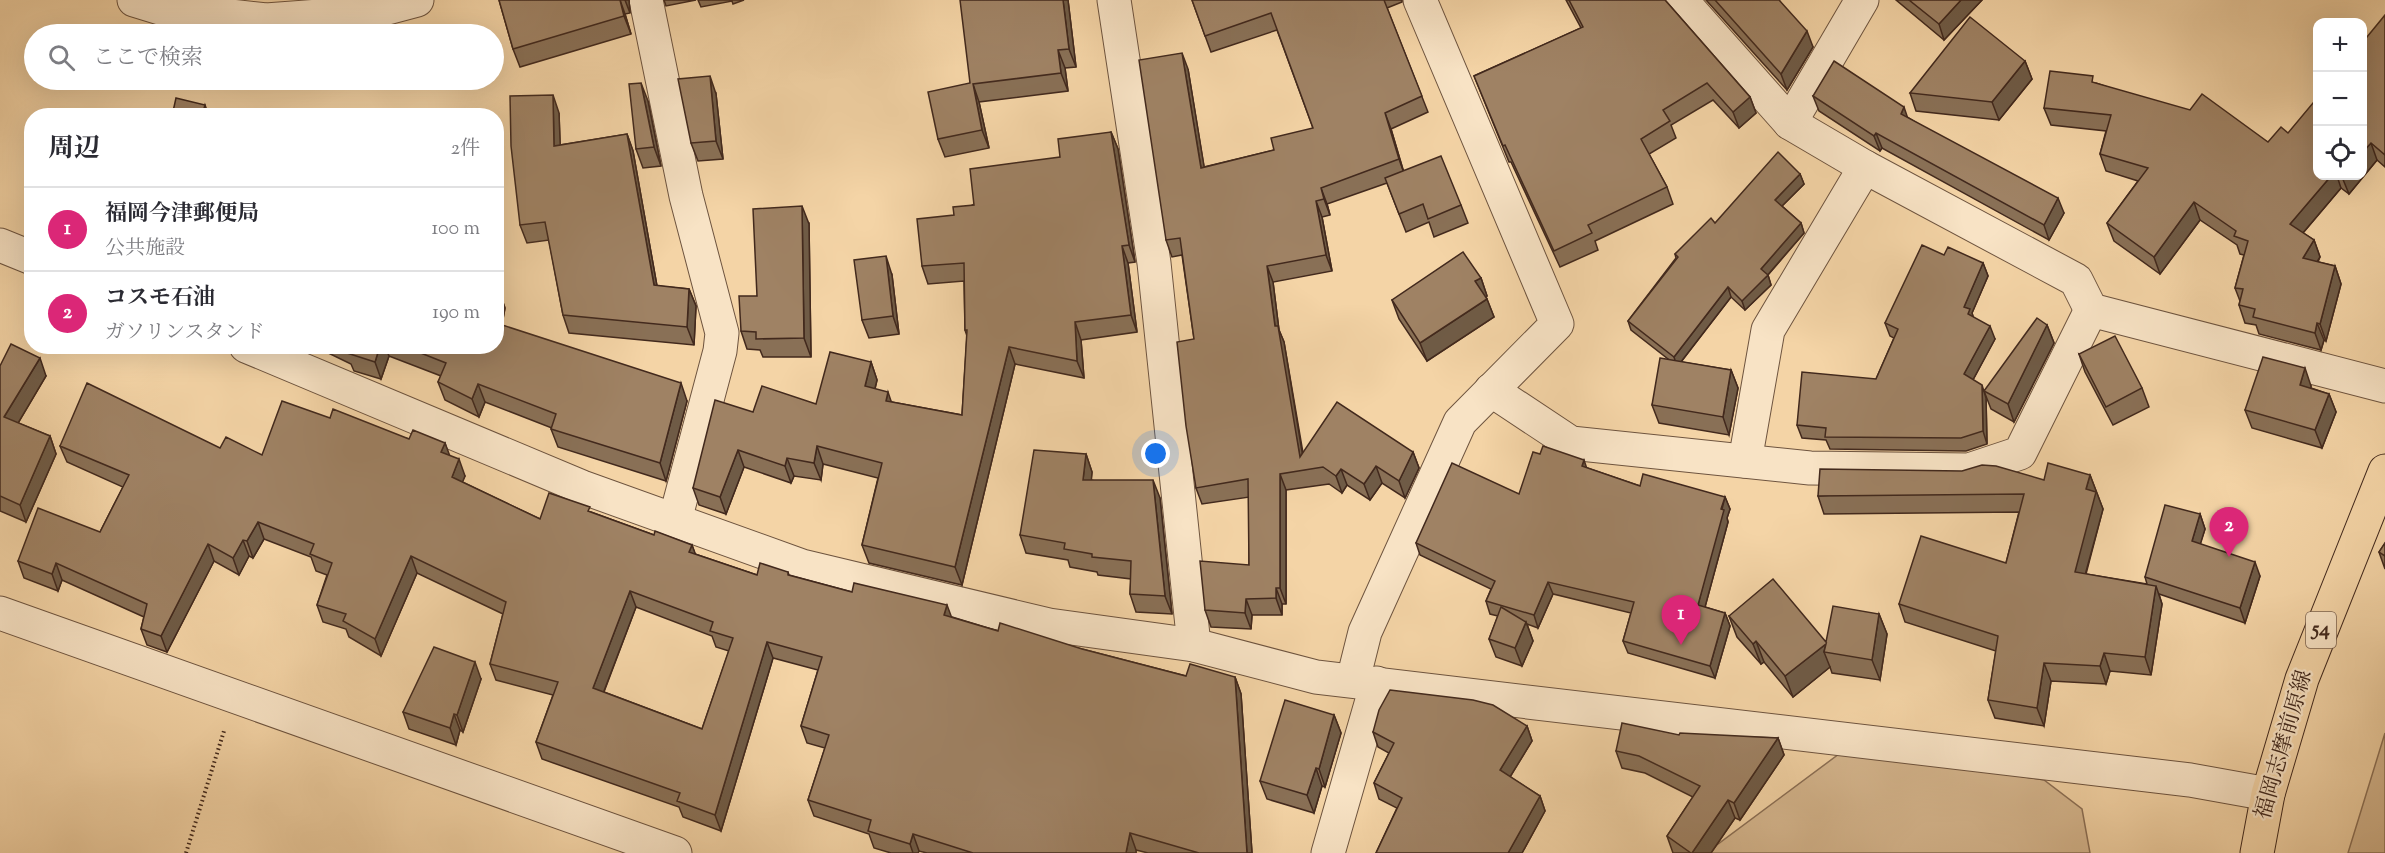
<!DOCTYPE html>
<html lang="ja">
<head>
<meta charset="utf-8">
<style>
	:root { --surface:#fff; --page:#f7f7f7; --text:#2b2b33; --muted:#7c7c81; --line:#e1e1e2; --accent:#db2777 }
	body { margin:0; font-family:"Sorts Mill Goudy","Noto Serif JP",serif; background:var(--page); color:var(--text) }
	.controls { position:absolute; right:18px; top:18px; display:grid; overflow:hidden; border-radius:12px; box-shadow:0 6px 24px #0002 }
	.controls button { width:54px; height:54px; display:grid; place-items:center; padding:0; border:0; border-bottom:2px solid var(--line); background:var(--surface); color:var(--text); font:30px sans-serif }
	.you { position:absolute; left:1156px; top:454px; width:21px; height:21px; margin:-15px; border:4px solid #fff; border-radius:50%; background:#1a73e8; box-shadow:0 0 0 9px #1a73e833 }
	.badge { display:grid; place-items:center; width:39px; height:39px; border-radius:50%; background:var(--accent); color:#fff; font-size:20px; font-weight:700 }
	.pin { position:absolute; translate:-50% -50px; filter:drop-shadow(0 2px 3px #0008) }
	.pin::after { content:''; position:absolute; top:32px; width:21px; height:18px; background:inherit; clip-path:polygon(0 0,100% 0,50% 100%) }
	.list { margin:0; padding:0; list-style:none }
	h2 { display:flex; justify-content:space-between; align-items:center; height:78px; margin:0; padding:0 24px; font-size:26px }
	h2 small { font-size:20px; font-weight:400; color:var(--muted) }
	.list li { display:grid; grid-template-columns:39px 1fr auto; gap:18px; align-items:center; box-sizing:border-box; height:84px; padding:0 24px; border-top:2px solid var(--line) }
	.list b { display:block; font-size:22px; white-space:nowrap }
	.list p { margin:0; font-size:20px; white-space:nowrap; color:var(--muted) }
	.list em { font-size:20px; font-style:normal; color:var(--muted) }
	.icon { flex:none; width:33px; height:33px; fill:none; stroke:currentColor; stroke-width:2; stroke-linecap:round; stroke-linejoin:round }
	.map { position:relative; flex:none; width:2385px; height:853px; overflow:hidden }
	.search { position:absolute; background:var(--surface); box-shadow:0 6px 24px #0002; left:24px; top:24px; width:480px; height:66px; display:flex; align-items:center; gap:15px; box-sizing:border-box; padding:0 21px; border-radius:33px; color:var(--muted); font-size:22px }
	.panel { position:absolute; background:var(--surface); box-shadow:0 6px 24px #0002; left:24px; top:108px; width:480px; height:246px; border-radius:24px }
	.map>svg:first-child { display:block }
	.green { fill:#d6b78f; stroke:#8c7056; stroke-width:1.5 }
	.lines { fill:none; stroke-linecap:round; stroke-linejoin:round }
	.minor-casing { stroke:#6e543f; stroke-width:35 }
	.major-casing { stroke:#42291d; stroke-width:35 }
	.path { stroke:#42291d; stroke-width:4; stroke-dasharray:1.5 3; stroke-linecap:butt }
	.minor { stroke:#f8e3c5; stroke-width:33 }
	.major { stroke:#f4d4a6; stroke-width:33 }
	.wall { fill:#897056; stroke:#42291d; stroke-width:1.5; fill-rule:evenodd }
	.shaded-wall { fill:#6f5b46; stroke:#42291d; stroke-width:1.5 }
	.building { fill:#9f8264; stroke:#42291d; stroke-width:1.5; fill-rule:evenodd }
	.labels { text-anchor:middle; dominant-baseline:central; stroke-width:4.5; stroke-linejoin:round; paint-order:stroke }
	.shield { fill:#f8e3c5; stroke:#79614f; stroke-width:1.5 }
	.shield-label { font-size:21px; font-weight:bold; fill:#42291d }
	.street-label { font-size:22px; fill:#42291d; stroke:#f8e3c5 }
</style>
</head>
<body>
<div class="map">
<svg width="2385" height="853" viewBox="0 0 2385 853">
	<rect width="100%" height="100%" fill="#f4d4a6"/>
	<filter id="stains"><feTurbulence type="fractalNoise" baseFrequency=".00333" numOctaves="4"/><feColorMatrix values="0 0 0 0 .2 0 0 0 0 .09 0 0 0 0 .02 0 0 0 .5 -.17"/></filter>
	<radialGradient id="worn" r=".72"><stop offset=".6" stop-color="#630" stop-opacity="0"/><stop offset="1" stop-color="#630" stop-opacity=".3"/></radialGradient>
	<g class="green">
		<path d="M 2385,733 L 2385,853 L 2348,853 Z"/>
		<path d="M 1847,748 L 2044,780 L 2082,809 L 2090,853 L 1706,853 Z"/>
	</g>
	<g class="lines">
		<defs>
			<g id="minor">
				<path d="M 134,0 L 160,8 L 266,20 L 372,12 L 417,0"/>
				<path d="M 646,0 L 686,196 L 722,333 L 720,351 L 675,520"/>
				<path d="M 1114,0 L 1154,263 L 1194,645"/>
				<path d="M 1681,0 L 1790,123 L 1865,167 L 2076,280 L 2091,310 L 2385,386"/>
				<path d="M 1790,123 L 1862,0"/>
				<path d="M 0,245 L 32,258"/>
				<path d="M 246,346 L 582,487 L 802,566 L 1049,625 L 1194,645 L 1316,677 L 2190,780 L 2268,794"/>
				<path d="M 1491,390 L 1571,443 L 1810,468 L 1969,470 L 2020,453 L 2091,310"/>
				<path d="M 1745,461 L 1768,330 L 1865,167"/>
				<path d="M 0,613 L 675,853"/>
				<path d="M 1353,680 L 1365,632 L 1460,422 L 1557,324 L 1420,0"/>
				<path d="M 1328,853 L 1377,683"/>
			</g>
			<path id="major" d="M 2257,853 L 2268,794 L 2302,679 L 2385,471"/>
		</defs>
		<use href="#minor" class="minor-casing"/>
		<use href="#major" class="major-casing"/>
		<path class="path" d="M 186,853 L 224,731"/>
		<use href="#minor" class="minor"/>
		<use href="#major" class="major"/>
	</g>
	<g class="wall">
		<path d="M 499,0 L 629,0 L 630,13 L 625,14 L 631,34 L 520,67 L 513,49 Z"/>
		<path d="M 664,0 L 696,0 L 666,6 Z"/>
		<path d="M 698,0 L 744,0 L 733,4 L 732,1 L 701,7 Z"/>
		<path d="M 1068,0 L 1076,67 L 1065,68 L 1068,91 L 979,102 L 989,148 L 945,157 L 938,139 L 970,83 Z"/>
		<path d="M 1192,0 L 1402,0 L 1402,2 L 1387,8 L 1428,112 L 1391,129 L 1403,170 L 1461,205 L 1468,223 L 1434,237 L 1429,222 L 1406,232 L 1387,183 L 1327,204 L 1330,215 L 1322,217 L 1332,271 L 1273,282 L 1279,330 L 1284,342 L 1303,453 L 1413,452 L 1419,468 L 1405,498 L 1382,483 L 1370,500 L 1347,485 L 1342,493 L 1329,484 L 1286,490 L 1286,604 L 1282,604 L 1282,615 L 1252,615 L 1251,629 L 1211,627 L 1205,610 L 1249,565 L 1249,497 L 1202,504 L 1196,488 L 1194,339 L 1182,255 L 1172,257 L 1166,240 L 1188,69 L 1204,167 L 1274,150 L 1313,128 L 1277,30 L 1211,52 Z"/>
		<path d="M 1566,0 L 1665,0 L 1750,97 L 1756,113 L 1739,128 L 1713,100 L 1671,125 L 1676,138 L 1649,154 L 1667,187 L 1673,204 L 1595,241 L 1598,250 L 1560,267 L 1511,162 L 1509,162 L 1474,76 L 1581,28 Z"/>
		<path d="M 1706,0 L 1779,0 L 1813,47 L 1787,90 Z"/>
		<path d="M 1896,0 L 1982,0 L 1944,40 Z"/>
		<path d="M 2385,15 L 2385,167 L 2377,160 L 2349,194 L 2341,188 L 2303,233 L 2314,240 L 2320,257 L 2318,262 L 2335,266 L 2341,284 L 2326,341 L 2324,340 L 2321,350 L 2259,334 L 2256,325 L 2245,323 L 2239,305 L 2240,301 L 2235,288 L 2244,255 L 2240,254 L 2237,245 L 2200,220 L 2160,274 L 2114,241 L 2107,223 L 2138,181 L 2106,171 L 2100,154 L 2106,131 L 2051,125 L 2044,108 L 2096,83 L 2268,142 L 2318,176 L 2362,176 Z"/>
		<path d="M 2025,61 L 2032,79 L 1999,120 L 1916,111 L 1910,93 Z"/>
		<path d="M 716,94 L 723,159 L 698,161 L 691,143 Z"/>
		<path d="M 1813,96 L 1907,117 L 2064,213 L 2049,240 L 1882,148 L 1880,151 L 1819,111 Z"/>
		<path d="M 648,101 L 661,166 L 643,168 L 636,149 Z"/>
		<path d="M 559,113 L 560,145 L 627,134 L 633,151 L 657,286 L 689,289 L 696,306 L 694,345 L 569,333 L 563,315 L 549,240 L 527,243 L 520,225 Z"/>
		<path d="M 1111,132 L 1118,149 L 1135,262 L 1128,263 L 1137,332 L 1081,340 L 1084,378 L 1015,364 L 962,585 L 869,563 L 862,545 L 878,478 L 823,464 L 821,480 L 794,476 L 791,483 L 744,467 L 726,514 L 699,505 L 693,488 L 753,412 L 816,404 L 871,362 L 877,380 L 875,389 L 892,402 L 962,415 L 967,336 L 965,330 L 964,281 L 928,284 L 922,266 L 954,215 L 1060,157 Z"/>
		<path d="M 1800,174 L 1804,184 L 1782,206 L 1801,223 L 1804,233 L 1768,275 L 1771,285 L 1745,310 L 1731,297 L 1681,362 L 1731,370 L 1738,388 L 1729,435 L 1659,423 L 1652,405 L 1668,359 L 1631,330 L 1628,321 L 1676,258 L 1675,254 L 1715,223 Z"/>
		<path d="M 809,224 L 811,357 L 763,357 L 760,350 L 747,349 L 741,331 L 757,296 Z"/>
		<path d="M 1944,255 L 1983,263 L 1988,276 L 1972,313 L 1973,317 L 1995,339 L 1973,380 L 1986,398 L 1987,444 L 1966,451 L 1830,449 L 1826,440 L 1802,438 L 1797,425 L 1876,379 L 1894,338 L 1890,336 L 1885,323 Z"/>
		<path d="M 892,275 L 899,334 L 869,338 L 862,320 Z"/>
		<path d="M 1481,278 L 1487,296 L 1486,297 L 1494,317 L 1427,361 L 1399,319 L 1392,300 Z"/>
		<path d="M 499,291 L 505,308 L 502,325 L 687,401 L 666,481 L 558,447 L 551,429 L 552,428 L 485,402 L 479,417 L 445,400 L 438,382 L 441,376 L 389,356 L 381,379 L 354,371 L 351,364 L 314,346 L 496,346 Z"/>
		<path d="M 2047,325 L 2054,343 L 2014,422 L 1991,409 L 1984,391 Z"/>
		<path d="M 2079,354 L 2142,388 L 2149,407 L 2113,425 L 2085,372 Z"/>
		<path d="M 0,366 L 46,376 L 18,423 L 50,436 L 56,454 L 26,522 L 0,511 Z"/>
		<path d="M 2311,386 L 2311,388 L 2329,394 L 2336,412 L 2322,448 L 2252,428 L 2245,410 Z"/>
		<path d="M 330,418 L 409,439 L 445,443 L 449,456 L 465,476 L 462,482 L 540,519 L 591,512 L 654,535 L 692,545 L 695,554 L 757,575 L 788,572 L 789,575 L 852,592 L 952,617 L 998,631 L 1082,649 L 1186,676 L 1235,677 L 1241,694 L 1252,853 L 1148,853 L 1136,850 L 1136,853 L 927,853 L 919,851 L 918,853 L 891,853 L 874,848 L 869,834 L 814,816 L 808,800 L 825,748 L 807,743 L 801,726 L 818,670 L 773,658 L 721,831 L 683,817 L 679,807 L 542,759 L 536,742 L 553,695 L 496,680 L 490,664 L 503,614 L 417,573 L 381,656 L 349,637 L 346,629 L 323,622 L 317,605 L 327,575 L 316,571 L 311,557 L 264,539 L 253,558 L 249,556 L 239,575 L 214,561 L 167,652 L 147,645 L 141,629 L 144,617 L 62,580 L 58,591 L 24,578 L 18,561 L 100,532 L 123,487 L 67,462 L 60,446 L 220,448 L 262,455 ZM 636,607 L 712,636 L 716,647 L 729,651 L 702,729 L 604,692 Z"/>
		<path d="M 1086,454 L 1092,472 L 1091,480 L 1160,498 L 1172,614 L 1136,612 L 1130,594 L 1131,579 L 1098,575 L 1097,572 L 1070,567 L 1068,560 L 1026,553 L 1020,535 Z"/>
		<path d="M 1587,468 L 1640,486 L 1725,497 L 1730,509 L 1727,518 L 1728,522 L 1705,607 L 1725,613 L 1730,626 L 1715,678 L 1628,653 L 1623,641 L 1631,613 L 1553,594 L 1538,628 L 1527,624 L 1533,641 L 1522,666 L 1496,657 L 1489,639 L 1498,616 L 1490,614 L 1486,601 L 1491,589 L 1420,555 L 1416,543 L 1519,494 Z"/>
		<path d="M 2090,475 L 2103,509 L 2086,574 L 2147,584 L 2145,577 L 2200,514 L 2205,529 L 2200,544 L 2260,576 L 2245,623 L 2159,594 L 2162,604 L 2151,675 L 2110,671 L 2106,684 L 2051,681 L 2044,726 L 1995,718 L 1988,700 L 1996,651 L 1905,622 L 1899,604 L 2006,563 L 2019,512 L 1824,514 L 1818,496 L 2044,480 Z"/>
		<path d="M 2385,543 L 2385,569 L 2379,552 Z"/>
		<path d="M 1879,614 L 1887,634 L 1880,680 L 1832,673 L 1830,667 L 1793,697 L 1764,662 L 1761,664 L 1737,637 L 1729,616 L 1826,642 Z"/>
		<path d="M 481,679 L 463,732 L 460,730 L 456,745 L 409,729 L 403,712 Z"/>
		<path d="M 1334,715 L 1341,733 L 1325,787 L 1322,786 L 1314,813 L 1267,799 L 1260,781 Z"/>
		<path d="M 1527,726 L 1532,741 L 1510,777 L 1540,796 L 1545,811 L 1522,853 L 1376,853 L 1397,808 L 1379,799 L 1374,783 L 1389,753 L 1378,747 L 1373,732 Z"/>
		<path d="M 1679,735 L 1778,738 L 1784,755 L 1740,820 L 1735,818 L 1711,853 L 1673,853 L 1667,836 L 1693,797 L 1645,773 L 1622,768 L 1616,751 Z"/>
	</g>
	<g class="shaded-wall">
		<path d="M 620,0 L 625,14 L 631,34 L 624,16 Z"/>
		<path d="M 625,0 L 629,0 L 630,13 Z"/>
		<path d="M 1063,0 L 1068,0 L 1076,67 L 1069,49 Z"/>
		<path d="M 1961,0 L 1982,0 L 1944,40 L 1939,24 Z"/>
		<path d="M 1807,31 L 1813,47 L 1787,90 L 1781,74 Z"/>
		<path d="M 1058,50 L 1065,68 L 1068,91 L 1061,73 Z"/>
		<path d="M 1182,53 L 1188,69 L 1207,184 L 1201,168 Z"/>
		<path d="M 2025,61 L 2032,79 L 1999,120 L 1992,102 Z"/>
		<path d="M 710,76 L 716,94 L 723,159 L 716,141 Z"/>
		<path d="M 641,83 L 648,101 L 661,166 L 654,147 Z"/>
		<path d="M 973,84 L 979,102 L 989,148 L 982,130 Z"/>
		<path d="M 553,95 L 559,113 L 561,164 L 554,146 Z"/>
		<path d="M 1750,97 L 1756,113 L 1739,128 L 1733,112 Z"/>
		<path d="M 205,105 L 209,116 L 202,116 Z"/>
		<path d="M 1904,107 L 1909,122 L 1901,114 Z"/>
		<path d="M 1385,113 L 1391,129 L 1405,176 L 1399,159 Z"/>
		<path d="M 1111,132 L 1118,149 L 1135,262 L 1129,245 Z"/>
		<path d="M 1876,133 L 1882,148 L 1880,151 L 1874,136 Z"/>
		<path d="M 627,134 L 633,151 L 660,303 L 654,285 Z"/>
		<path d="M 2371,143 L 2377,160 L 2349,194 L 2342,177 L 2343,176 L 2362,176 L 2362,153 Z"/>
		<path d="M 1800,174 L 1804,184 L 1778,210 L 1775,200 Z"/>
		<path d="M 2331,176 L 2337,176 L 2341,188 L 2296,241 L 2290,224 Z"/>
		<path d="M 1321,188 L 1327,204 L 1330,215 L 1324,199 Z"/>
		<path d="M 2058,198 L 2064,213 L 2049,240 L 2044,225 Z"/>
		<path d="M 1316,201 L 1322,217 L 1332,271 L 1326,255 Z"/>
		<path d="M 2194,202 L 2200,220 L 2160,274 L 2154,257 Z"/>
		<path d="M 802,206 L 809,224 L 811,357 L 804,338 Z"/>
		<path d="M 1801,223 L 1804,233 L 1765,278 L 1768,275 L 1771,285 L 1745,310 L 1742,301 L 1761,269 Z"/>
		<path d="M 2314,240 L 2320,257 L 2309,275 L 2303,258 Z"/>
		<path d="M 1122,246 L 1128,263 L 1137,332 L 1131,315 Z"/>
		<path d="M 886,256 L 892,275 L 899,334 L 893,316 Z"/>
		<path d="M 1983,263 L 1988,276 L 1972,313 L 1975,322 L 1972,327 L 1964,307 Z"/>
		<path d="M 1267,266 L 1273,282 L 1279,330 L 1284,342 L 1305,470 L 1300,457 L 1275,326 Z"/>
		<path d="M 2335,266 L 2341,284 L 2326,341 L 2320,324 Z"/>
		<path d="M 1481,278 L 1487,296 L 1482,299 L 1475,281 Z"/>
		<path d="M 1728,287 L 1731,297 L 1677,367 L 1674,357 Z"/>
		<path d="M 689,289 L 696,306 L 694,345 L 687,327 Z"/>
		<path d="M 499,291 L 505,308 L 499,339 L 496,332 L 496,303 Z"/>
		<path d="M 1487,299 L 1494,317 L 1427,361 L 1420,343 Z"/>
		<path d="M 1075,322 L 1081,340 L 1084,378 L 1077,361 Z"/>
		<path d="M 2317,323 L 2324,340 L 2321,350 L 2315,333 Z"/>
		<path d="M 2047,325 L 2054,343 L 2014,422 L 2008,404 Z"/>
		<path d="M 1990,326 L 1995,339 L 1969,387 L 1964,374 Z"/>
		<path d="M 380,346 L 385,346 L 389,356 L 381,379 L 375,362 Z"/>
		<path d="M 1009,347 L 1015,364 L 962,585 L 955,567 Z"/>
		<path d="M 40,358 L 46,376 L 11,435 L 4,417 Z"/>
		<path d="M 871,362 L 877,380 L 871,404 L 865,386 Z"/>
		<path d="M 2305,368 L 2311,386 L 2307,403 L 2300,385 Z"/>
		<path d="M 1731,370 L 1738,388 L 1729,435 L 1723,417 Z"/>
		<path d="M 681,383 L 687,401 L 666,481 L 660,463 Z"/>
		<path d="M 478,384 L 485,402 L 479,417 L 472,399 Z"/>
		<path d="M 1982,385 L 1986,398 L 1987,444 L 1983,431 Z"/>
		<path d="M 888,392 L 894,410 L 886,401 Z"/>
		<path d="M 2329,394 L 2336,412 L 2322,448 L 2315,430 Z"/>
		<path d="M 50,436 L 56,454 L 26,522 L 20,505 Z"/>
		<path d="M 445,443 L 451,459 L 441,452 Z"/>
		<path d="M 817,446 L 823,464 L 821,480 L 814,463 Z"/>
		<path d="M 738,450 L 744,467 L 726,514 L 720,497 Z"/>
		<path d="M 1413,452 L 1419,468 L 1405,498 L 1399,481 Z"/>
		<path d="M 1086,454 L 1092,472 L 1090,498 L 1083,480 Z"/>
		<path d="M 787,458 L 794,476 L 791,483 L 785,466 Z"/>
		<path d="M 459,459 L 465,476 L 458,493 L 452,477 Z"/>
		<path d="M 1584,460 L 1588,472 L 1582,466 Z"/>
		<path d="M 1376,466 L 1382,483 L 1370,500 L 1364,484 Z"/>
		<path d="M 1341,469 L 1347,485 L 1342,493 L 1336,476 Z"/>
		<path d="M 1280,474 L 1286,490 L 1286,604 L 1280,588 Z"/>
		<path d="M 2090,475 L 2103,509 L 2081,590 L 2075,572 L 2086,489 Z"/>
		<path d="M 1153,480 L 1160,498 L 1172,614 L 1165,596 Z"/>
		<path d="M 1725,497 L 1730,509 L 1727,518 L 1728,522 L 1702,618 L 1698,605 Z"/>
		<path d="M 2200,514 L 2205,529 L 2197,555 L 2192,541 Z"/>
		<path d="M 258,522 L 264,539 L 253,558 L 247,541 Z"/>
		<path d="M 243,540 L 249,556 L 239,575 L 233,558 Z"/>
		<path d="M 208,544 L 214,561 L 167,652 L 161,636 Z"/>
		<path d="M 692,545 L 698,561 L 689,552 Z"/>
		<path d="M 411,556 L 417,573 L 381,656 L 375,639 Z"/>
		<path d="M 2255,562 L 2260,576 L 2245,623 L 2240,608 Z"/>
		<path d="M 56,563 L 62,580 L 58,591 L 52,574 Z"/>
		<path d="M 1548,582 L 1553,594 L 1538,628 L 1534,615 Z"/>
		<path d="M 2156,586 L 2162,604 L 2151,675 L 2145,657 Z"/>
		<path d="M 1276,588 L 1282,604 L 1282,615 L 1276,598 Z"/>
		<path d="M 630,591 L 636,607 L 599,704 L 593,688 Z"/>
		<path d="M 1246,599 L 1252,615 L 1251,629 L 1245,613 Z"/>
		<path d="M 947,605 L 953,621 L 944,615 Z"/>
		<path d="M 1725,613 L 1730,626 L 1715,678 L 1710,666 Z"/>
		<path d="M 1879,614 L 1887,634 L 1880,680 L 1872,660 Z"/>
		<path d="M 1526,622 L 1533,641 L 1522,666 L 1515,648 Z"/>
		<path d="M 1756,641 L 1764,662 L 1761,664 L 1753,644 Z"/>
		<path d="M 767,642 L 773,658 L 721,831 L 715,815 Z"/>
		<path d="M 1826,644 L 1824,652 L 1830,667 L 1793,697 L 1785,676 Z"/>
		<path d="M 2104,653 L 2110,671 L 2106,684 L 2100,666 Z"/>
		<path d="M 475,662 L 481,679 L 463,732 L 457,715 Z"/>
		<path d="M 2044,663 L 2051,681 L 2044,726 L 2037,708 Z"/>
		<path d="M 1235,677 L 1241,694 L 1252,853 L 1247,853 Z"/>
		<path d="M 454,714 L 460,730 L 456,745 L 450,728 Z"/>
		<path d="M 1334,715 L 1341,733 L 1325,787 L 1319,769 Z"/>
		<path d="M 1527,726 L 1532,741 L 1505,785 L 1500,770 Z"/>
		<path d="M 1778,738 L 1784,755 L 1740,820 L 1734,803 Z"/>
		<path d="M 1316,768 L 1322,786 L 1314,813 L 1307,795 Z"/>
		<path d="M 1540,796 L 1545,811 L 1522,853 L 1508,853 Z"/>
		<path d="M 1728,800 L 1735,818 L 1711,853 L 1692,853 Z"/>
		<path d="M 1130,833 L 1136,850 L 1136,853 L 1126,853 Z"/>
		<path d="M 913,834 L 919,851 L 918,853 L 913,853 L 910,844 Z"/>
	</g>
	<g class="building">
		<path d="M 499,0 L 620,0 L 624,16 L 513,49 Z"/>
		<path d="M 960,0 L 1063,0 L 1069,49 L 1058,50 L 1061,73 L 973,84 L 982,130 L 938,139 L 928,92 L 970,83 Z"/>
		<path d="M 1192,0 L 1384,0 L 1422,96 L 1385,113 L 1399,159 L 1321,188 L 1324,199 L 1316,201 L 1326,255 L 1267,266 L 1275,326 L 1278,326 L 1300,457 L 1337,402 L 1413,452 L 1399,481 L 1376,466 L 1364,484 L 1341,469 L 1336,476 L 1323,467 L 1280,474 L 1280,588 L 1276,588 L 1276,598 L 1246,599 L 1245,613 L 1205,610 L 1200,561 L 1249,565 L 1248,479 L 1196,488 L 1186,426 L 1177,342 L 1194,339 L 1180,238 L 1166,240 L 1139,60 L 1182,53 L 1201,168 L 1274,150 L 1271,138 L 1313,128 L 1271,13 L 1205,36 Z"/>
		<path d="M 1569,0 L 1665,0 L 1750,97 L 1733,112 L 1707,83 L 1663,110 L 1670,121 L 1641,139 L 1667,187 L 1588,225 L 1592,233 L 1554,251 L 1505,145 L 1503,146 L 1474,76 L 1583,27 Z"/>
		<path d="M 1715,0 L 1779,0 L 1807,31 L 1781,74 Z"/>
		<path d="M 1909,0 L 1961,0 L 1939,24 Z"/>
		<path d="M 2385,15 L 2385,155 L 2371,143 L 2362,153 L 2362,43 Z"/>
		<path d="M 1970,17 L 2025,61 L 1992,102 L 1910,93 Z"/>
		<path d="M 1834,61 L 1904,107 L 1901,114 L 2058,198 L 2044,225 L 1876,133 L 1874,136 L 1813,96 Z"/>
		<path d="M 2050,71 L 2093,76 L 2092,82 L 2190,110 L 2202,94 L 2268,142 L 2281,127 L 2288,133 L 2318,97 L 2318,176 L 2331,176 L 2290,224 L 2314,240 L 2303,258 L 2335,266 L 2320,324 L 2317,323 L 2315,333 L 2253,317 L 2255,309 L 2239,305 L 2243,289 L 2235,288 L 2248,241 L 2234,236 L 2236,231 L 2194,202 L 2154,257 L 2107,223 L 2148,168 L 2100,154 L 2111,115 L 2044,108 Z"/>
		<path d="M 710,76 L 716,141 L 691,143 L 678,79 Z"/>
		<path d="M 641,83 L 654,147 L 636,149 L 629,84 Z"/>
		<path d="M 553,95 L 554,146 L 627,134 L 654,285 L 689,289 L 687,327 L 563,315 L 545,222 L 520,225 L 511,146 L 510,96 Z"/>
		<path d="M 176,98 L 205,105 L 202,116 L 172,116 Z"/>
		<path d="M 1111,132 L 1129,245 L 1122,246 L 1131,315 L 1075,322 L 1077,361 L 1009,347 L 955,567 L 862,545 L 882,463 L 817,446 L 814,463 L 787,458 L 785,466 L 738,450 L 720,497 L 693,488 L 715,400 L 753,412 L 762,386 L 816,404 L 830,352 L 871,362 L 865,386 L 888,392 L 886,401 L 962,415 L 967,330 L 965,330 L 964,263 L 922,266 L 917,219 L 954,215 L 953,207 L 974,205 L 970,169 L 1060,157 L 1058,139 Z"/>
		<path d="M 1778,152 L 1800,174 L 1775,200 L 1801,223 L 1761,269 L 1768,275 L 1742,301 L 1728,287 L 1674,357 L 1628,321 L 1678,257 L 1675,254 L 1711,218 L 1715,223 Z"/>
		<path d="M 1441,156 L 1461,205 L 1428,219 L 1423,204 L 1399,214 L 1385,178 Z"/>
		<path d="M 802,206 L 804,338 L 756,339 L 756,332 L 741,331 L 739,296 L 757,296 L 753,209 Z"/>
		<path d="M 1922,245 L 1944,255 L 1948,247 L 1983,263 L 1964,307 L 1970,309 L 1968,314 L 1990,326 L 1964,374 L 1982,385 L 1983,431 L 1961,438 L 1825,437 L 1826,428 L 1797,425 L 1802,372 L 1876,379 L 1898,329 L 1885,323 Z"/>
		<path d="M 1463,252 L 1481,278 L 1475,281 L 1487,299 L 1420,343 L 1392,300 Z"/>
		<path d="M 886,256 L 893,316 L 862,320 L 854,260 Z"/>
		<path d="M 496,290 L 499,291 L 496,303 Z"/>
		<path d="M 2037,318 L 2047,325 L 2008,404 L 1984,391 Z"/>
		<path d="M 496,323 L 681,383 L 660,463 L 551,429 L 556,414 L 478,384 L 472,399 L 438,382 L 446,363 L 403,346 L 496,346 Z"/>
		<path d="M 2115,336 L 2142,388 L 2106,407 L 2079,354 Z"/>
		<path d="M 11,344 L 40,358 L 4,417 L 50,436 L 20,505 L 0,496 L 0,366 Z"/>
		<path d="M 345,346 L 380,346 L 375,362 L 347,353 L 349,348 Z"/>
		<path d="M 2263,357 L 2305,368 L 2300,385 L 2329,394 L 2315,430 L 2245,410 Z"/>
		<path d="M 1660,358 L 1731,370 L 1723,417 L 1652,405 Z"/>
		<path d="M 87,383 L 220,448 L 226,437 L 262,455 L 282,401 L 330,418 L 333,409 L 409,439 L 413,430 L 445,443 L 441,452 L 459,459 L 452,477 L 540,519 L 549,493 L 590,507 L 588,511 L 654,535 L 655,531 L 692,545 L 689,552 L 757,575 L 760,563 L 788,572 L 788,575 L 852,592 L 854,583 L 947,605 L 944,615 L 998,631 L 1000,623 L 1082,649 L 1186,676 L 1190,664 L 1235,677 L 1247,853 L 1199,853 L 1130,833 L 1126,853 L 973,853 L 913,834 L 910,844 L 868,831 L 871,820 L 808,800 L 829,735 L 801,726 L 822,657 L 767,642 L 715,815 L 677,801 L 680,793 L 536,742 L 558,682 L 490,664 L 506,602 L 411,556 L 375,639 L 343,621 L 346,614 L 317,605 L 332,563 L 310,554 L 314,544 L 258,522 L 247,541 L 243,540 L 233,558 L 208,544 L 161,636 L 141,629 L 147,604 L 56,563 L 52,574 L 18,561 L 38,508 L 100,532 L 129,475 L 60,446 ZM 630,591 L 713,622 L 710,631 L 733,638 L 702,729 L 593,688 Z"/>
		<path d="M 1543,446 L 1584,460 L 1582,466 L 1640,486 L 1643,474 L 1725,497 L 1721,509 L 1724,510 L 1698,605 L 1725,613 L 1710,666 L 1623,641 L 1634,602 L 1548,582 L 1534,615 L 1486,601 L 1495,581 L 1416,543 L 1452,463 L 1519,494 L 1533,452 L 1540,454 Z"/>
		<path d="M 1034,450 L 1086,454 L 1083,480 L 1153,480 L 1165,596 L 1130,594 L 1131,561 L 1092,557 L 1092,554 L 1064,549 L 1065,543 L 1020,535 Z"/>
		<path d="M 2048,463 L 2090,475 L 2086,489 L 2096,492 L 2075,572 L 2156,586 L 2145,657 L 2104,653 L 2100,666 L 2044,663 L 2037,708 L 1988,700 L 1998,636 L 1899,604 L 1921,536 L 2006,563 L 2024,494 L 1818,496 L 1820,469 L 1962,471 L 1982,465 L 1996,466 L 2044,480 Z"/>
		<path d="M 2165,505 L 2200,514 L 2192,541 L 2255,562 L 2240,608 L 2145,577 Z"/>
		<path d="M 2385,543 L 2385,556 L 2379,552 Z"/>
		<path d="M 1773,579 L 1826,642 L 1833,606 L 1879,614 L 1872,660 L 1824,652 L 1826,644 L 1785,676 L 1756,641 L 1753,644 L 1729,616 Z"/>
		<path d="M 1501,607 L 1526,622 L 1515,648 L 1489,639 Z"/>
		<path d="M 434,647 L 475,662 L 457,715 L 454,714 L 450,728 L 403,712 Z"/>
		<path d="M 1390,690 L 1473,700 L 1493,705 L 1527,726 L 1500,770 L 1540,796 L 1508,853 L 1376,853 L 1402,798 L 1374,783 L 1394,743 L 1373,732 L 1379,710 Z"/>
		<path d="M 1285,700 L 1334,715 L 1319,769 L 1316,768 L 1307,795 L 1260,781 Z"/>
		<path d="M 1622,723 L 1679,735 L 1680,733 L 1778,738 L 1734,803 L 1728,800 L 1692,853 L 1691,853 L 1667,836 L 1700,786 L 1639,756 L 1616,751 Z"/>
	</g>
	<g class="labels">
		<rect class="shield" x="2306" y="612" width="30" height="36" rx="4.5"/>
		<g class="shield-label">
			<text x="2321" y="630">54</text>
		</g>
		<g class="street-label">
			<text transform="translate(2285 745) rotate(-74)">福岡志摩前原線</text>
		</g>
	</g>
	<rect width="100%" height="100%" filter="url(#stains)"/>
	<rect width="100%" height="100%" fill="url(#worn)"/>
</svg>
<div class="controls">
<button>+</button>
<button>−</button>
<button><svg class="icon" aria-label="locate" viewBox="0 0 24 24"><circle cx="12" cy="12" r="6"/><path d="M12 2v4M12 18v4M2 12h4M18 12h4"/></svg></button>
</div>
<div class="you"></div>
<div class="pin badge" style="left:1681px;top:645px">1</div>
<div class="pin badge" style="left:2229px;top:557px">2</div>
<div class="search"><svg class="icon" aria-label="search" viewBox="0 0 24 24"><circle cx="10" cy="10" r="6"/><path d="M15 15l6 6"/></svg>ここで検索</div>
<section class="panel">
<h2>周辺<small>2件</small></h2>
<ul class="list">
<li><span class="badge">1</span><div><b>福岡今津郵便局</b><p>公共施設</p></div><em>100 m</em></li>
<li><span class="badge">2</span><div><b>コスモ石油</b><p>ガソリンスタンド</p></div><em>190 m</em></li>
</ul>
</section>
</div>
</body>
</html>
